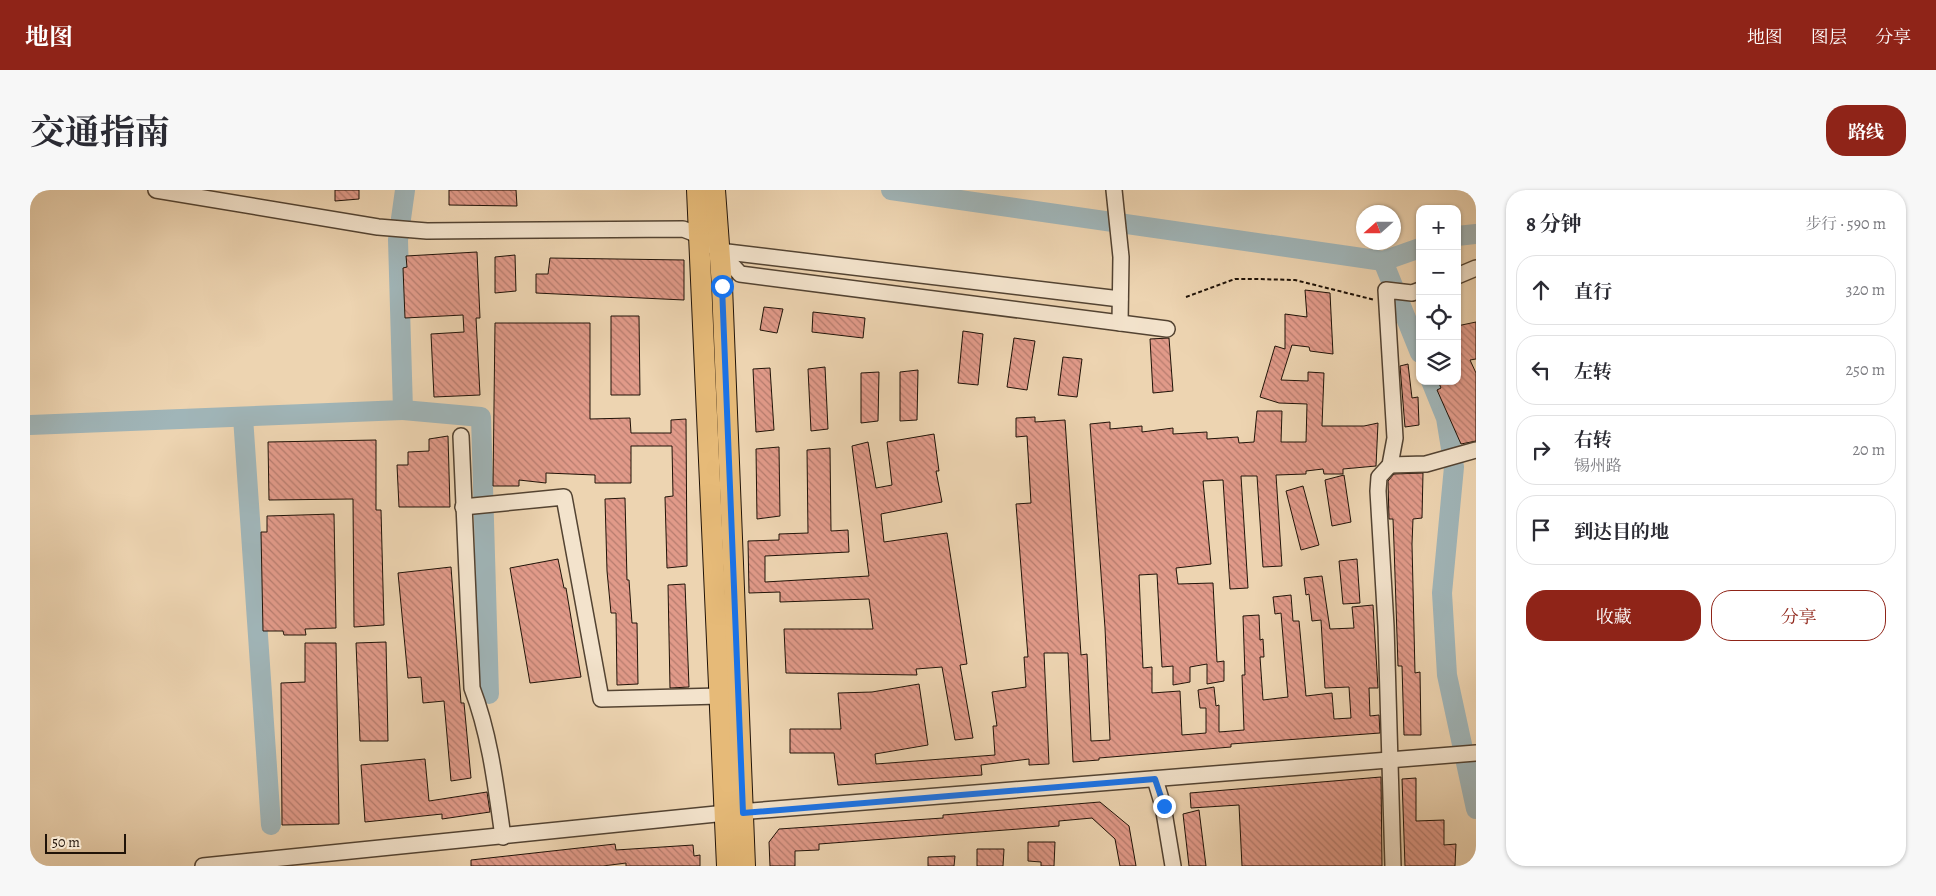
<!DOCTYPE html>
<html lang="zh">
<head>
<meta charset="utf-8">
<style>
	:root { --surface:#fff; --page:#f7f7f7; --text:#2b2b33; --muted:#7c7c81; --line:#e1e1e2; --accent:#8f2418 }
	body { margin:0; font-family:Alegreya,"Noto Serif SC",serif; background:var(--page); color:var(--text) }
	.controls { position:absolute; right:15px; top:15px; display:grid; overflow:hidden; border-radius:10px; box-shadow:0 1px 4px #0004 }
	.controls button { width:45px; height:45px; display:grid; place-items:center; padding:0; border:0; border-bottom:1px solid var(--line); background:var(--surface); color:var(--text); font:25px sans-serif }
	.compass { position:absolute; left:1326px; top:15px; width:45px; height:45px; border-radius:50%; background:var(--surface); box-shadow:0 1px 4px #0004; rotate:249deg }
	.scale { position:absolute; left:15px; bottom:12px; width:81px; box-sizing:border-box; padding-left:5px; border:2px solid #201308; border-top:0; font-size:14px; line-height:18px; white-space:nowrap; color:#201308; -webkit-text-stroke:4px #f3e3cc; paint-order:stroke }
	.stop { position:absolute; width:15px; height:15px; margin:-11px; border:4px solid #1a73e8; border-radius:50%; background:#fff }
	.stop.end { background:#1a73e8; border-color:#fff; box-shadow:0 1px 5px #0008 }
	.list { margin:0; padding:0; list-style:none }
	h2 { display:flex; justify-content:space-between; align-items:center; height:65px; margin:0; padding:0 20px; font-size:21px }
	h2 small { font-size:16px; font-weight:400; color:var(--muted) }
	.list li { display:grid; grid-template-columns:32px 1fr auto; gap:15px; align-items:center; box-sizing:border-box; height:70px; margin:0 10px 10px; padding:0 10px; border:1px solid var(--line); border-radius:20px }
	.list b { display:block; font-size:19px; white-space:nowrap }
	.list p { margin:0; font-size:16px; white-space:nowrap; color:var(--muted) }
	.list em { font-size:16px; font-style:normal; color:var(--muted) }
	.actions { display:flex; gap:10px; padding:15px 20px }
	.actions a { flex:1; padding:11px 0; border:1px solid var(--accent); border-radius:20px; text-align:center; font-size:18px; color:var(--accent) }
	.actions .main { background:var(--accent); color:#fff }
	.icon { flex:none; width:28px; height:28px; fill:none; stroke:currentColor; stroke-width:2; stroke-linecap:round; stroke-linejoin:round }
	.map { position:relative; flex:none; width:1446px; height:676px; overflow:hidden; border-radius:20px }
	header { display:flex; align-items:center; gap:30px; box-sizing:border-box; height:70px; padding:0 25px; background:var(--accent); color:#fff }
	header strong { font-size:24px }
	nav { display:flex; gap:28px; margin-inline-start:auto; font-size:18px }
	.intro { display:flex; align-items:center; justify-content:space-between; box-sizing:border-box; height:120px; padding:0 30px }
	h1 { margin:0; font-size:35px }
	.button { padding:12px 22px; border-radius:20px; background:var(--accent); color:#fff; font-size:18px; font-weight:700 }
	main { display:flex; gap:30px; padding:0 30px }
	aside { flex:1; background:var(--surface); border-radius:20px; box-shadow:0 1px 4px #0004 }
	.map>svg:first-child { display:block }
	.lines { fill:none; stroke-linecap:round; stroke-linejoin:round }
	.river { stroke:#a0b5b8; stroke-width:20 }
	.building { fill:url(#building-back-hatch); stroke:#201308 }
	.minor-casing { stroke:#534332; stroke-width:18 }
	.major-casing { stroke:#201308; stroke-width:22 }
	.path { stroke:#201308; stroke-width:2; stroke-dasharray:4 2.5; stroke-linecap:butt }
	.minor { stroke:#f3e3cc; stroke-width:15 }
	.major { stroke:#e6ba78; stroke-width:20 }
	.route { stroke:#1a73e8; stroke-width:6 }
</style>
</head>
<body>
<header>
<strong>地图</strong>
<nav><a>地图</a><a>图层</a><a>分享</a></nav>
</header>
<div class="intro"><h1>交通指南</h1><a class="button">路线</a></div>
<main>
<div class="map">
<svg width="1446" height="676" viewBox="0 0 1446 676">
	<defs>
		<pattern id="building-back-hatch" width="6" height="6" patternUnits="userSpaceOnUse" patternTransform="scale(1.25)"><rect width="6" height="6" fill="#e19a89"/><path d="M-1 5l2 2M0 0l6 6M5-1l2 2" fill="none" stroke="#b67c6e"/></pattern>
	</defs>
	<rect width="100%" height="100%" fill="#edd4b1"/>
	<filter id="stains"><feTurbulence type="fractalNoise" baseFrequency=".004" numOctaves="4"/><feColorMatrix values="0 0 0 0 .2 0 0 0 0 .09 0 0 0 0 .02 0 0 0 .5 -.17"/></filter>
	<radialGradient id="worn" r=".72"><stop offset=".6" stop-color="#630" stop-opacity="0"/><stop offset="1" stop-color="#630" stop-opacity=".3"/></radialGradient>
	<g class="lines">
		<g class="river">
			<path d="M 861,0 L 1353,71 L 1390,58"/>
			<path d="M 1427,46 L 1446,44"/>
			<path d="M 1353,71 L 1390,163"/>
			<path d="M 1401,191 L 1416,228 L 1424,277 L 1412,403 L 1417,485 L 1446,619"/>
			<path d="M 373,220 L 451,227 L 459,504"/>
			<path d="M 213,227 L 241,635"/>
			<path d="M 0,235 L 373,220 L 368,50 L 375,0"/>
		</g>
	</g>
	<g class="building">
		<path d="M 305,0 L 329,0 L 329,9 L 305,11 Z"/>
		<path d="M 419,0 L 486,0 L 487,16 L 419,15 Z"/>
		<path d="M 447,62 L 450,128 L 446,128 L 450,205 L 404,207 L 401,144 L 434,142 L 433,125 L 375,128 L 373,78 L 377,77 L 376,66 Z"/>
		<path d="M 485,65 L 486,101 L 465,103 L 465,67 Z"/>
		<path d="M 520,68 L 654,70 L 654,110 L 506,103 L 506,84 L 518,84 Z"/>
		<path d="M 1275,100 L 1300,103 L 1303,164 L 1280,161 L 1279,157 L 1262,155 L 1251,190 L 1278,191 L 1278,182 L 1294,183 L 1292,236 L 1334,236 L 1348,233 L 1346,276 L 1313,279 L 1313,284 L 1294,284 L 1293,279 L 1276,281 L 1276,284 L 1246,285 L 1252,376 L 1233,377 L 1227,286 L 1211,286 L 1218,398 L 1200,399 L 1193,290 L 1173,291 L 1181,374 L 1146,378 L 1148,394 L 1183,393 L 1187,472 L 1194,471 L 1194,491 L 1177,494 L 1177,474 L 1160,477 L 1160,492 L 1143,495 L 1143,476 L 1132,477 L 1127,384 L 1109,385 L 1113,478 L 1122,477 L 1122,503 L 1150,501 L 1152,545 L 1176,543 L 1176,518 L 1170,518 L 1168,500 L 1184,497 L 1186,516 L 1189,515 L 1189,542 L 1214,540 L 1212,485 L 1215,485 L 1213,426 L 1229,425 L 1230,450 L 1233,449 L 1234,467 L 1230,467 L 1233,510 L 1258,507 L 1251,423 L 1245,424 L 1243,407 L 1261,405 L 1263,431 L 1269,431 L 1276,506 L 1302,503 L 1304,529 L 1321,528 L 1319,497 L 1295,498 L 1291,430 L 1282,431 L 1279,404 L 1276,405 L 1274,388 L 1292,386 L 1300,439 L 1324,438 L 1322,417 L 1343,415 L 1348,498 L 1339,498 L 1340,526 L 1349,525 L 1350,543 L 1201,554 L 1201,557 L 1069,568 L 1069,570 L 1043,572 L 1038,463 L 1014,463 L 1019,574 L 999,575 L 999,569 L 951,575 L 952,585 L 808,595 L 804,563 L 760,563 L 760,539 L 811,539 L 808,503 L 842,502 L 889,494 L 898,555 L 845,564 L 846,574 L 965,565 L 963,536 L 967,536 L 962,502 L 996,497 L 994,467 L 998,467 L 986,314 L 1001,313 L 997,246 L 986,247 L 986,228 L 1005,227 L 1005,232 L 1035,230 L 1051,465 L 1057,464 L 1061,551 L 1080,550 L 1075,438 L 1060,234 L 1080,232 L 1080,239 L 1112,236 L 1112,242 L 1143,238 L 1143,244 L 1177,242 L 1177,249 L 1208,247 L 1209,253 L 1224,252 L 1227,221 L 1252,221 L 1251,252 L 1276,252 L 1277,214 L 1249,213 L 1230,207 L 1245,156 L 1255,159 L 1255,124 L 1277,127 Z"/>
		<path d="M 734,117 L 753,119 L 747,143 L 730,140 Z"/>
		<path d="M 783,122 L 835,128 L 833,148 L 782,142 Z"/>
		<path d="M 581,126 L 609,126 L 610,205 L 581,205 Z"/>
		<path d="M 1446,132 L 1446,169 L 1440,170 L 1446,183 L 1446,251 L 1431,254 L 1407,200 L 1411,198 L 1408,191 L 1427,191 L 1427,136 Z"/>
		<path d="M 465,133 L 560,133 L 560,229 L 600,228 L 601,243 L 641,243 L 641,230 L 656,229 L 657,376 L 637,378 L 635,307 L 643,306 L 642,256 L 601,256 L 601,293 L 565,293 L 565,285 L 516,283 L 516,293 L 489,290 L 489,296 L 463,296 Z"/>
		<path d="M 933,141 L 953,144 L 948,195 L 928,193 Z"/>
		<path d="M 984,148 L 1005,151 L 997,200 L 977,197 Z"/>
		<path d="M 1139,148 L 1143,201 L 1123,203 L 1120,149 Z"/>
		<path d="M 1033,167 L 1052,169 L 1047,207 L 1028,205 Z"/>
		<path d="M 1378,174 L 1382,208 L 1388,207 L 1389,235 L 1375,237 L 1370,176 Z"/>
		<path d="M 795,177 L 798,239 L 781,241 L 778,179 Z"/>
		<path d="M 740,178 L 744,240 L 726,242 L 723,179 Z"/>
		<path d="M 888,180 L 887,230 L 870,231 L 870,182 Z"/>
		<path d="M 849,182 L 848,231 L 831,233 L 831,183 Z"/>
		<path d="M 904,244 L 909,281 L 906,281 L 912,312 L 851,324 L 854,352 L 917,343 L 937,474 L 930,475 L 943,548 L 925,550 L 912,477 L 886,479 L 887,485 L 756,483 L 754,439 L 843,439 L 839,409 L 750,412 L 750,402 L 719,403 L 718,351 L 749,350 L 749,344 L 778,343 L 777,260 L 800,258 L 801,341 L 818,340 L 819,362 L 735,366 L 735,392 L 839,386 L 822,256 L 838,252 L 846,298 L 862,295 L 857,252 Z"/>
		<path d="M 418,246 L 420,317 L 369,317 L 367,275 L 378,275 L 378,262 L 399,261 L 399,249 Z"/>
		<path d="M 346,250 L 346,320 L 351,320 L 354,435 L 324,437 L 323,309 L 239,310 L 238,252 Z"/>
		<path d="M 749,257 L 750,326 L 727,329 L 726,259 Z"/>
		<path d="M 1393,283 L 1392,328 L 1383,329 L 1382,354 L 1385,483 L 1390,482 L 1391,545 L 1374,545 L 1372,476 L 1368,476 L 1364,355 L 1363,329 L 1359,329 L 1358,291 L 1364,284 Z"/>
		<path d="M 1314,285 L 1321,332 L 1302,336 L 1295,290 Z"/>
		<path d="M 1273,296 L 1289,355 L 1271,360 L 1256,301 Z"/>
		<path d="M 595,308 L 597,390 L 599,390 L 602,433 L 607,433 L 608,494 L 587,495 L 586,423 L 581,423 L 577,381 L 575,309 Z"/>
		<path d="M 304,324 L 306,438 L 275,439 L 276,445 L 254,445 L 253,441 L 233,441 L 231,342 L 237,342 L 237,326 Z"/>
		<path d="M 528,369 L 534,398 L 536,398 L 551,487 L 500,493 L 480,378 Z"/>
		<path d="M 1327,369 L 1330,413 L 1313,414 L 1309,371 Z"/>
		<path d="M 421,377 L 431,513 L 434,513 L 441,588 L 421,591 L 414,511 L 393,513 L 391,487 L 378,488 L 368,383 Z"/>
		<path d="M 655,394 L 659,497 L 640,498 L 638,395 Z"/>
		<path d="M 356,452 L 358,551 L 330,551 L 326,453 Z"/>
		<path d="M 275,453 L 306,453 L 309,634 L 252,635 L 251,493 L 275,492 Z"/>
		<path d="M 395,569 L 399,611 L 457,602 L 460,622 L 412,629 L 412,624 L 335,632 L 331,575 Z"/>
		<path d="M 1351,587 L 1352,676 L 1212,676 L 1209,615 L 1161,618 L 1160,603 Z"/>
		<path d="M 1386,588 L 1386,631 L 1414,630 L 1414,655 L 1426,654 L 1425,676 L 1375,676 L 1372,589 Z"/>
		<path d="M 1070,612 L 1099,636 L 1106,676 L 1090,676 L 1085,649 L 1062,628 L 1029,631 L 1029,636 L 789,654 L 789,660 L 765,661 L 765,676 L 740,676 L 739,652 L 749,639 L 913,628 L 913,625 Z"/>
		<path d="M 1169,620 L 1176,676 L 1159,676 L 1153,624 Z"/>
		<path d="M 998,652 L 1025,652 L 1024,676 L 1011,676 L 1011,672 L 998,671 Z"/>
		<path d="M 585,654 L 586,660 L 663,655 L 664,666 L 670,665 L 670,676 L 596,676 L 596,673 L 573,676 L 441,676 L 441,670 Z"/>
		<path d="M 947,659 L 974,659 L 973,676 L 947,676 Z"/>
		<path d="M 925,666 L 924,676 L 898,676 L 898,667 Z"/>
	</g>
	<g class="lines">
		<defs>
			<g id="minor">
				<path d="M 126,0 L 348,37 L 397,41 L 653,39 C 678,47 693,65 710,84 L 1137,139"/>
				<path d="M 1084,0 L 1091,67 L 1090,133"/>
				<path d="M 689,61 L 1090,109"/>
				<path d="M 1427,86 L 1446,78"/>
				<path d="M 431,246 L 442,498 C 460,545 466,597 473,647"/>
				<path d="M 1360,275 L 1396,274 L 1446,260"/>
				<path d="M 433,317 L 534,307 L 571,509 L 690,506"/>
				<path d="M 1125,589 L 1133,616 L 1143,676"/>
				<path d="M 173,676 L 696,623 L 1446,563"/>
				<path d="M 1363,676 L 1356,436 L 1348,301 L 1349,287 L 1360,275 L 1365,248 L 1356,100 L 1382,103 L 1390,100"/>
			</g>
			<g id="major">
				<path d="M 667,0 L 697,676"/>
				<path d="M 685,0 L 692,96 L 715,676"/>
			</g>
		</defs>
		<use href="#minor" class="minor-casing"/>
		<use href="#major" class="major-casing"/>
		<path class="path" d="M 1156,107 L 1205,89 L 1227,89 L 1265,90 L 1345,110"/>
		<use href="#minor" class="minor"/>
		<use href="#major" class="major"/>
	</g>
	<g class="lines">
		<path class="route" d="M 692,96 L 713,623 L 1125,589 L 1134,616"/>
	</g>
	<rect width="100%" height="100%" filter="url(#stains)"/>
	<rect width="100%" height="100%" fill="url(#worn)"/>
</svg>
<div class="controls">
<button>+</button>
<button>−</button>
<button><svg class="icon" aria-label="locate" viewBox="0 0 24 24"><circle cx="12" cy="12" r="6"/><path d="M12 2v4M12 18v4M2 12h4M18 12h4"/></svg></button>
<button><svg class="icon" aria-label="layers" viewBox="0 0 24 24"><path d="M12 4l9 5-9 5-9-5zM3 14l9 5 9-5"/></svg></button>
</div>
<svg class="compass" viewBox="-18 -18 36 36"><path d="M0-13l5 13h-10z" fill="#e53935"/><path d="M0 13l5-13h-10z" fill="#7c7c81"/></svg>
<div class="scale">50 m</div>
<div class="stop" style="left:692px;top:96px"></div>
<div class="stop end" style="left:1134px;top:616px"></div>
</div>
<aside>
<h2>8 分钟<small>步行 · 590 m</small></h2>
<ul class="list">
<li><svg class="icon" aria-label="ahead" viewBox="0 0 24 24"><path d="M12 20V5M6 11l6-6 6 6"/></svg><div><b>直行</b></div><em>320 m</em></li>
<li><svg class="icon" aria-label="left" viewBox="0 0 24 24"><path d="M17 20v-9H6M10 6l-5 5 5 5"/></svg><div><b>左转</b></div><em>250 m</em></li>
<li><svg class="icon" aria-label="right" viewBox="0 0 24 24"><path d="M7 20v-9h11M14 6l5 5-5 5"/></svg><div><b>右转</b><p>锡州路</p></div><em>20 m</em></li>
<li><svg class="icon" aria-label="arrive" viewBox="0 0 24 24"><path d="M6 21V4h12l-3 4 3 4H6"/></svg><div><b>到达目的地</b></div></li>
</ul>
<div class="actions"><a class="main">收藏</a><a>分享</a></div>
</aside>
</main>
</body>
</html>
